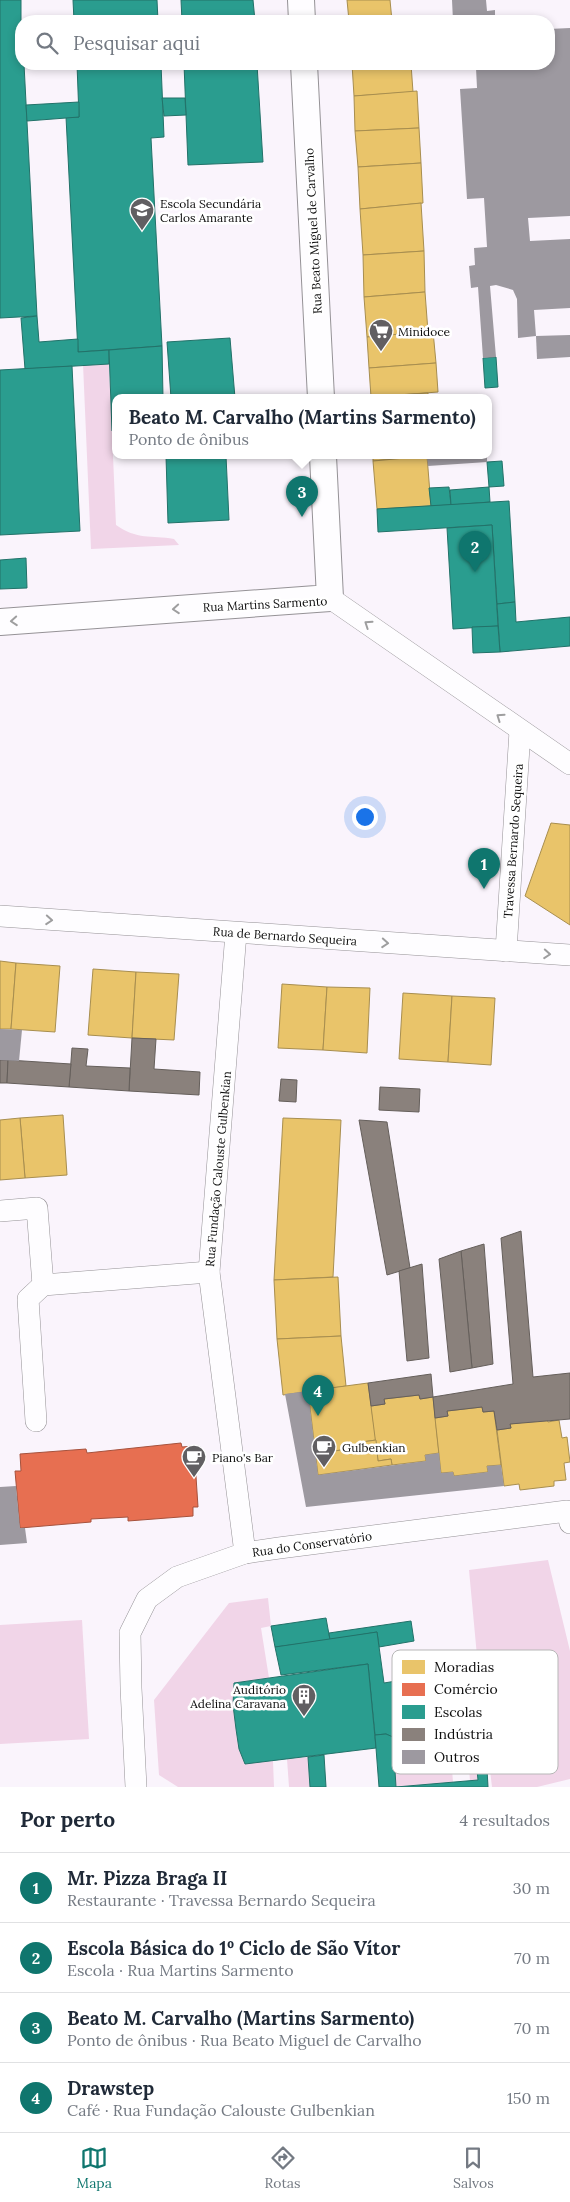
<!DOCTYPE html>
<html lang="pt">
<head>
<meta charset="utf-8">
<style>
	:root { --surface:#fff; --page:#f6f6f7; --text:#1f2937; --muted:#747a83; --line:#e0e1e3; --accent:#0f766e }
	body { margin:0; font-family:Lora,serif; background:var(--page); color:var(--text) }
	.you { position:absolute; left:364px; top:816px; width:18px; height:18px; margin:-12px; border:4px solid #fff; border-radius:50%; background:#1a73e8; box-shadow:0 0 0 8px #1a73e833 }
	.badge { display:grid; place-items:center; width:32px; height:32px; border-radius:50%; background:var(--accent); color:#fff; font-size:16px; font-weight:700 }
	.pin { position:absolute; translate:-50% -41px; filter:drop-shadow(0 1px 2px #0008) }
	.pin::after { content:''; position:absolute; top:26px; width:18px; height:15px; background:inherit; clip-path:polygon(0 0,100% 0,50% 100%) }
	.popup { position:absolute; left:112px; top:394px; width:380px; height:65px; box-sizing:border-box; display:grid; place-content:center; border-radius:10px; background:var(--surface); filter:drop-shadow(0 1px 4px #0005); font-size:16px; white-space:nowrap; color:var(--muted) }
	.popup b { font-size:19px; color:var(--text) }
	.popup::after { content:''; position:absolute; left:50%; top:100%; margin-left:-10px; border:10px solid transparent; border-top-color:var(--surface) }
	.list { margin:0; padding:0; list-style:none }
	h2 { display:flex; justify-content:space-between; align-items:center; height:65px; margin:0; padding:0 20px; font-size:21px }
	h2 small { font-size:16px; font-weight:400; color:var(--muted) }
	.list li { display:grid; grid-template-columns:32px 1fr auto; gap:15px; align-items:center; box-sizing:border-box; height:70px; padding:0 20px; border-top:1px solid var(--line) }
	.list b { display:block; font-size:19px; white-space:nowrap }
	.list p { margin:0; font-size:16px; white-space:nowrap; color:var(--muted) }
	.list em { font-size:16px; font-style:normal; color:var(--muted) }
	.icon { flex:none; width:28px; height:28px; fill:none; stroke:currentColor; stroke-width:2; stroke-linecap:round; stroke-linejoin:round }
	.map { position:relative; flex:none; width:570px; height:1787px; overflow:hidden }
	.search { position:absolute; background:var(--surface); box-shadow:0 2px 8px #0003; left:15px; right:15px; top:15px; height:55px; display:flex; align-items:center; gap:12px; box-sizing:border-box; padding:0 18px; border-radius:20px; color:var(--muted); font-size:19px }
	.sheet { height:345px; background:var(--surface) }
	nav { display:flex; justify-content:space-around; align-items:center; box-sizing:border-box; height:70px; border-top:1px solid var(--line); background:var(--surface); font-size:14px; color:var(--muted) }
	nav a { display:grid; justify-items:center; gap:2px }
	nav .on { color:var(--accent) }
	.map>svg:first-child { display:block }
	.green { fill:#f1d5e8 }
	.homes { fill:#e9c46a; stroke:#a88e4f }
	.shops { fill:#e76f51; stroke:#a6523d }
	.schools { fill:#2a9d8f; stroke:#227269 }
	.industry { fill:#8a817c; stroke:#655f5b }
	.building { fill:#9d99a0 }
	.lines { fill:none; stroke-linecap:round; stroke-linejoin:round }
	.minor-casing { stroke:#959296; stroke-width:22 }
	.tertiary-casing { stroke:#959296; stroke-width:28 }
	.minor { stroke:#fefdff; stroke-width:21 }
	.tertiary { stroke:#fefdff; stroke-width:26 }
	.oneway { stroke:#9e9e9f }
	.labels { text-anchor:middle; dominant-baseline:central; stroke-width:5; stroke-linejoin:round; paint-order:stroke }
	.poi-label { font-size:12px; fill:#0f0f0f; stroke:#fff; text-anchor:start }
	.street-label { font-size:12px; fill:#0f0f0f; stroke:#fff }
	.key { fill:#fff; stroke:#b7b7b7; stroke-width:1 }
	.key-label { font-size:14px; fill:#0f0f0f }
</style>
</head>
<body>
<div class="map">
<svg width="570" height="1787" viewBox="0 0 570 1787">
	<rect width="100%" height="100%" fill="#faf4fc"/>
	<g class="green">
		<path d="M 83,364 L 109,364 L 116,525 C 137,540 151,535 174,539 L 179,545 L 91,549 Z"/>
		<path d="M 548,1560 L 570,1651 L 570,1779 L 537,1787 L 492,1787 L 490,1770 L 482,1742 L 536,1735 L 524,1652 L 477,1656 L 469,1570 Z"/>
		<path d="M 268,1598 L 271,1626 L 261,1628 L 269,1678 L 234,1683 C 233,1710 235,1738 245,1764 L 273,1761 L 274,1787 L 178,1787 L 159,1775 L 154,1700 L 229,1603 Z"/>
		<path d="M 82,1620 L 89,1739 L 0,1744 L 0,1625 Z"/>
		<path d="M 454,1728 L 474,1736 L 487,1769 L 477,1770 L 478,1780 L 470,1781 L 468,1756 L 451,1757 L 453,1782 L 396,1787 L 395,1766 L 423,1763 L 420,1733 L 441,1742 Z"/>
		<path d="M 308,1757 L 310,1787 L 289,1787 L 287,1759 Z"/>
	</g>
	<g class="homes">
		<path d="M 347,0 L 390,0 L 392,21 L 349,21 Z"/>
		<path d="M 352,64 L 411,64 L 413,92 L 354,96 Z"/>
		<path d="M 417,91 L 419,128 L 355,131 L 354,96 Z"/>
		<path d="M 419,128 L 421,163 L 358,167 L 355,131 Z"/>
		<path d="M 421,163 L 423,203 L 360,209 L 358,167 Z"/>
		<path d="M 421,203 L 424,251 L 363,255 L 360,209 Z"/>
		<path d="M 424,251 L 425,292 L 364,297 L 363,255 Z"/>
		<path d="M 425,292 L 428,332 L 367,337 L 364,297 Z"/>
		<path d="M 433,331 L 436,363 L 369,368 L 367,337 Z"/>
		<path d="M 436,363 L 438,392 L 371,397 L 369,368 Z"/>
		<path d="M 428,393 L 428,398 L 371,398 L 371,397 Z"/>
		<path d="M 373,456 L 427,456 L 373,461 Z"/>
		<path d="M 427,456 L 431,506 L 377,509 L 373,461 Z"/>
		<path d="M 551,823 L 570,825 L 570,925 L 525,896 Z"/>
		<path d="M 0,961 L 16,963 L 11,1029 L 0,1029 Z"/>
		<path d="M 16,963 L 60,966 L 55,1032 L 11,1029 Z"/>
		<path d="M 93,969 L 136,972 L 132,1038 L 88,1035 Z"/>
		<path d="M 136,972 L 179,974 L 174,1040 L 132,1038 Z"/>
		<path d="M 282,984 L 327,987 L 323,1050 L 278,1048 Z"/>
		<path d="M 327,987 L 370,988 L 367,1053 L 323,1050 Z"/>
		<path d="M 403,993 L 452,996 L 448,1062 L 399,1059 Z"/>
		<path d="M 452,996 L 495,998 L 491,1065 L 448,1062 Z"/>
		<path d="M 63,1115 L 67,1175 L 25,1178 L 20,1118 Z"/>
		<path d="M 20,1118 L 25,1178 L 0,1180 L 0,1120 Z"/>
		<path d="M 283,1118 L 341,1120 L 333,1277 L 274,1280 Z"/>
		<path d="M 338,1277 L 341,1336 L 277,1339 L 274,1280 Z"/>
		<path d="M 341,1336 L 346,1386 L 283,1395 L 277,1339 Z"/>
		<path d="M 368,1383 L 376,1440 L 362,1442 L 363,1447 L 327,1452 L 326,1448 L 315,1449 L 308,1391 Z"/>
		<path d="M 419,1395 L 420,1399 L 433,1397 L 439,1453 L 425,1455 L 426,1461 L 392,1465 L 391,1459 L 378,1461 L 371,1406 L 385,1404 L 384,1399 Z"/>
		<path d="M 482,1407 L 483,1412 L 494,1411 L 501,1465 L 487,1466 L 488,1472 L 454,1476 L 453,1472 L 441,1473 L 435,1418 L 448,1416 L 447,1411 Z"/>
		<path d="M 547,1419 L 548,1422 L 559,1420 L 562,1438 L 567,1437 L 570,1462 L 564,1463 L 566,1480 L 554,1481 L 554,1486 L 520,1490 L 519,1484 L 504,1486 L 497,1430 L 511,1428 L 510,1424 Z"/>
		<path d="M 376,1440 L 378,1461 L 391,1459 L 392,1465 L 318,1475 L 315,1449 L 326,1448 L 327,1452 L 363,1447 L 362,1442 Z"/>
	</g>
	<path class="shops" d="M 181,1443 L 182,1447 L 194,1446 L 198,1507 L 193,1507 L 193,1516 L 128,1521 L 128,1517 L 91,1519 L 91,1522 L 20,1528 L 15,1471 L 21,1471 L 20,1454 L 86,1449 L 87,1453 Z"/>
	<g class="schools">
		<path d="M 0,0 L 21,0 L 21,64 L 24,64 L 37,316 L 0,318 Z"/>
		<path d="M 73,0 L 157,0 L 158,21 L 74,21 Z"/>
		<path d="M 181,0 L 253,0 L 255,21 L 182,21 Z"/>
		<path d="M 77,64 L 161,64 L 164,137 L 151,138 L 162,346 L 78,352 L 66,117 L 79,117 Z"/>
		<path d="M 184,64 L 257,64 L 263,162 L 188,165 Z"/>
		<path d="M 162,98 L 185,98 L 186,115 L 164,116 Z"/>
		<path d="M 79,102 L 79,117 L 27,121 L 26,105 Z"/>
		<path d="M 37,316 L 39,342 L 78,339 L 78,352 L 109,350 L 109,364 L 25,369 L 21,318 Z"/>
		<path d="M 230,338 L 235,398 L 171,398 L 167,342 Z"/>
		<path d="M 162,346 L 163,398 L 116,398 L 116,430 L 112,431 L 109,350 Z"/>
		<path d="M 496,357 L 498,387 L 485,388 L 483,358 Z"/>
		<path d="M 72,366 L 80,531 L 0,535 L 0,370 Z"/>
		<path d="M 166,456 L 226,456 L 229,520 L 168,523 Z"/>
		<path d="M 502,461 L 504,486 L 489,487 L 487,462 Z"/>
		<path d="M 449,487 L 451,505 L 431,506 L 429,488 Z"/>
		<path d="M 489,487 L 490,502 L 451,505 L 450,490 Z"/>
		<path d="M 509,501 L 515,602 L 497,604 L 492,525 L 378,532 L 377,509 Z"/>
		<path d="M 492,525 L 498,626 L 453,629 L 447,528 Z"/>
		<path d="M 26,558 L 27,588 L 0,589 L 0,560 Z"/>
		<path d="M 515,602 L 516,622 L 570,617 L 570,646 L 500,652 L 497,604 Z"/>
		<path d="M 498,626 L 500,652 L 473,653 L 472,627 Z"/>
		<path d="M 326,1618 L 330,1640 L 275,1647 L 271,1626 Z"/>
		<path d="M 411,1621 L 414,1641 L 379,1647 L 377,1632 L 330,1640 L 329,1633 Z"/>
		<path d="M 377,1632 L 384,1683 L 402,1680 L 404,1695 L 483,1684 L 488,1722 L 474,1736 L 454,1728 L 441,1742 L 420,1733 L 409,1746 L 386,1734 L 375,1735 L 368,1664 L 281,1675 L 275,1647 Z"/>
		<path d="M 368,1664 L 376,1748 L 245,1764 L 239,1749 L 236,1729 L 233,1705 L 234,1683 Z"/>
		<path d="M 386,1734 L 393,1737 L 396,1787 L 379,1787 L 375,1735 Z"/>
		<path d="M 324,1755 L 326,1787 L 310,1787 L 308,1757 Z"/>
		<path d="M 487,1769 L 488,1787 L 396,1787 L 478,1780 L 477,1770 Z"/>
	</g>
	<g class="industry">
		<path d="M 132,1038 L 156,1039 L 154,1069 L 200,1072 L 199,1095 L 129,1091 Z"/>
		<path d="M 72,1048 L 88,1049 L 86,1066 L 130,1068 L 129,1091 L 69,1087 Z"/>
		<path d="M 0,1060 L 8,1060 L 7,1083 L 0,1083 Z"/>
		<path d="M 8,1060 L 71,1064 L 69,1087 L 7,1083 Z"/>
		<path d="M 281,1079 L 297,1080 L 296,1102 L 279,1101 Z"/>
		<path d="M 380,1087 L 420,1089 L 419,1112 L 379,1110 Z"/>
		<path d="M 359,1120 L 387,1122 L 410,1268 L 387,1275 Z"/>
		<path d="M 521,1231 L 533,1377 L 570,1373 L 570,1419 L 510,1424 L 511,1428 L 497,1430 L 494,1411 L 483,1412 L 482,1407 L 447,1411 L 448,1416 L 435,1418 L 433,1397 L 513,1384 L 501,1238 Z"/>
		<path d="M 484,1244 L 493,1364 L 472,1368 L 461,1251 Z"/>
		<path d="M 461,1251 L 472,1368 L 450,1372 L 439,1259 Z"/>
		<path d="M 422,1264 L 429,1358 L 407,1361 L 399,1271 Z"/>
		<path d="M 431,1374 L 433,1397 L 420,1399 L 419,1395 L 384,1399 L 385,1404 L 371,1406 L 368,1383 Z"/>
	</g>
	<g class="building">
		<path d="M 452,0 L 486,0 L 487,11 L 495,10 L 495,21 L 453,21 Z"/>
		<path d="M 570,28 L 570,216 L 528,218 L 530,241 L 570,239 L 570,308 L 534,310 L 536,336 L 518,338 L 517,299 L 513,290 L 496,285 L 490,286 L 496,357 L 483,358 L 478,287 L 471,288 L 469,266 L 475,265 L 474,248 L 487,247 L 484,198 L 467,199 L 460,89 L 477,88 L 476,68 L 449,70 L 449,64 L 549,64 L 549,29 Z"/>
		<path d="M 570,335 L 570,357 L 537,359 L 536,336 Z"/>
		<path d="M 427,456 L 487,456 L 487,462 L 428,466 Z"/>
		<path d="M 0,1029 L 22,1030 L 19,1061 L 0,1060 Z"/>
		<path d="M 308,1391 L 318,1475 L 426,1461 L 425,1455 L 439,1453 L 441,1473 L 453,1472 L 454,1476 L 488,1472 L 487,1466 L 501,1465 L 504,1486 L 306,1507 L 285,1394 Z"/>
		<path d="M 16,1486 L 20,1528 L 25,1528 L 27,1543 L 0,1545 L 0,1487 Z"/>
	</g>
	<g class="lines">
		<defs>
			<g id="minor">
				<path d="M 330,598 L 570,764"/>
				<path d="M 0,916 L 570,955"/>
				<path d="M 236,933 L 209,1272 L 245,1553"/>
				<path d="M 506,951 L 520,731"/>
				<path d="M 0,1211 L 37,1208 L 43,1285 L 209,1272"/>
				<path d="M 36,1421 L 28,1299 L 43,1285"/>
				<path d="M 136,1787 L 131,1688 L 130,1633 L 147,1599 L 177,1577 L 245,1553 L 279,1548 L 567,1511 L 570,1523"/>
			</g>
			<g id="tertiary">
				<path d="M 301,0 L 302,21"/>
				<path d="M 304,64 L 321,398"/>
				<path d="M 0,622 L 330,598 L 323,456"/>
			</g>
		</defs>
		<use href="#minor" class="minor-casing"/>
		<use href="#tertiary" class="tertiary-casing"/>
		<use href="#minor" class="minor"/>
		<use href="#tertiary" class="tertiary"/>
	</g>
	<defs><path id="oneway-chevron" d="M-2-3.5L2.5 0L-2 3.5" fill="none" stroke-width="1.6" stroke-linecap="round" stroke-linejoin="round" transform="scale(1.25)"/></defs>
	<g class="oneway">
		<use href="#oneway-chevron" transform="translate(176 609) rotate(176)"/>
		<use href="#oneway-chevron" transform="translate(14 621) rotate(176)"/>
		<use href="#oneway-chevron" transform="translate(368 624) rotate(-146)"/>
		<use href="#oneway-chevron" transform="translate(500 717) rotate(-145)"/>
		<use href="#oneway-chevron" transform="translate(49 920) rotate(4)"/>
		<use href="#oneway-chevron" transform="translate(385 943) rotate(4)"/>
		<use href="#oneway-chevron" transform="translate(547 954) rotate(4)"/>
	</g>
	<defs>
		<symbol id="school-pin" viewBox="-11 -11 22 30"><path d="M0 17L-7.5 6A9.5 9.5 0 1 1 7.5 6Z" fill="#615f62" stroke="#fff"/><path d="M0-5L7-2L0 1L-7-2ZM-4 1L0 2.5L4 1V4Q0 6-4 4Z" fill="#fff"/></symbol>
		<symbol id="supermarket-pin" viewBox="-11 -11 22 30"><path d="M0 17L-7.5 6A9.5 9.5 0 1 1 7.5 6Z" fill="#615f62" stroke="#fff"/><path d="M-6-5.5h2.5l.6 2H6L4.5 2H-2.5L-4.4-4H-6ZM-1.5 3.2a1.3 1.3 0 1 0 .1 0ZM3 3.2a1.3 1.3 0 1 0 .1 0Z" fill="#fff"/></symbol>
		<symbol id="cafe-pin" viewBox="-11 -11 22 30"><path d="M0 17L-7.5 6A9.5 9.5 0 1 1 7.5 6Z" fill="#615f62" stroke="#fff"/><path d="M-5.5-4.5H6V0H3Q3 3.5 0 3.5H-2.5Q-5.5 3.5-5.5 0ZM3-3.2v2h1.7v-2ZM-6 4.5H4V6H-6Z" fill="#fff"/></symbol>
		<symbol id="building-pin" viewBox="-11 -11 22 30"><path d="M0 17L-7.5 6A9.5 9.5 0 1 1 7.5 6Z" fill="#615f62" stroke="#fff"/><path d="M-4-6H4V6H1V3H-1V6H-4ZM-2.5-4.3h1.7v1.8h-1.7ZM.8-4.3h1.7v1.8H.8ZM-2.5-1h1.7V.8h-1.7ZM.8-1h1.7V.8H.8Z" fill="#fff"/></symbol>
	</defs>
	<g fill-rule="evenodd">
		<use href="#school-pin" x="128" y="196" width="28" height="38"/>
		<use href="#supermarket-pin" x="367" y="317" width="28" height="38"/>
		<use href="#cafe-pin" x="310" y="1433" width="28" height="38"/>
		<use href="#cafe-pin" x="180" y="1443" width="28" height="38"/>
		<use href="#building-pin" x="290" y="1682" width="28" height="38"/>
	</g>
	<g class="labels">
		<g class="poi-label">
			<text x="160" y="203">Escola Secundária<tspan x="160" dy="14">Carlos Amarante</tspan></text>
			<text x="398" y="331">Minidoce</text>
			<text x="342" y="1447">Gulbenkian</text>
			<text x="212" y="1457">Piano's Bar</text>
			<text x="286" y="1689" text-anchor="end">Auditório<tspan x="286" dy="14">Adelina Caravana</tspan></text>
		</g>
		<g class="street-label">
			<text transform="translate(313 231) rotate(-93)">Rua Beato Miguel de Carvalho</text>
			<text transform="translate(265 604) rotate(-3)">Rua Martins Sarmento</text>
			<text transform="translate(513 841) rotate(-86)">Travessa Bernardo Sequeira</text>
			<text transform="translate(285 936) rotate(4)">Rua de Bernardo Sequeira</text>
			<text transform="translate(218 1169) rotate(-85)">Rua Fundação Calouste Gulbenkian</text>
			<text transform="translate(312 1544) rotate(-8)">Rua do Conservatório</text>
		</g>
	</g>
	<rect x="392" y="1650" width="166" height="124" rx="8" class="key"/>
	<rect x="402" y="1660" width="23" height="14" fill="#e9c46a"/>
	<rect x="402" y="1683" width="23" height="13" fill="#e76f51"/>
	<rect x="402" y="1705" width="23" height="14" fill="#2a9d8f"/>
	<rect x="402" y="1728" width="23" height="13" fill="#8a817c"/>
	<rect x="402" y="1750" width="23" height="14" fill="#9d99a0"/>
	<g class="key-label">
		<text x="434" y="1672">Moradias</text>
		<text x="434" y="1694">Comércio</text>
		<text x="434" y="1717">Escolas</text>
		<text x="434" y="1739">Indústria</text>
		<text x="434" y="1762">Outros</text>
	</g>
</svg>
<div class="you"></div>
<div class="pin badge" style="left:484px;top:889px">1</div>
<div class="pin badge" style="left:475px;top:572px">2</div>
<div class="pin badge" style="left:302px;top:517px">3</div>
<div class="popup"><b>Beato M. Carvalho (Martins Sarmento)</b>Ponto de ônibus</div>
<div class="pin badge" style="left:318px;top:1416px">4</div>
<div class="search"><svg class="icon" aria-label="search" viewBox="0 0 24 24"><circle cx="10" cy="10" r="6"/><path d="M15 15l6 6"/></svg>Pesquisar aqui</div>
</div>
<section class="sheet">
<h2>Por perto<small>4 resultados</small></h2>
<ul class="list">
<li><span class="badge">1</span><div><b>Mr. Pizza Braga II</b><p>Restaurante · Travessa Bernardo Sequeira</p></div><em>30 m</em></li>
<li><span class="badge">2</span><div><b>Escola Básica do 1º Ciclo de São Vítor</b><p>Escola · Rua Martins Sarmento</p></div><em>70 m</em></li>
<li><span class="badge">3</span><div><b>Beato M. Carvalho (Martins Sarmento)</b><p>Ponto de ônibus · Rua Beato Miguel de Carvalho</p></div><em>70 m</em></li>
<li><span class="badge">4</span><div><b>Drawstep</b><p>Café · Rua Fundação Calouste Gulbenkian</p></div><em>150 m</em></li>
</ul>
</section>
<nav>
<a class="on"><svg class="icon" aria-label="map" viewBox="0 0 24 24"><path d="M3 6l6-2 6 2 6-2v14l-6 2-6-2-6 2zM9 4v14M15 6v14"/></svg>Mapa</a>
<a><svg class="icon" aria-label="directions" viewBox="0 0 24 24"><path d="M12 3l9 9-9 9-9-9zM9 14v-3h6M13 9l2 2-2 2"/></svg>Rotas</a>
<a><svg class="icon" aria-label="saved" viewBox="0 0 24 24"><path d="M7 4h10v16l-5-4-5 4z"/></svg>Salvos</a>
</nav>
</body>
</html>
